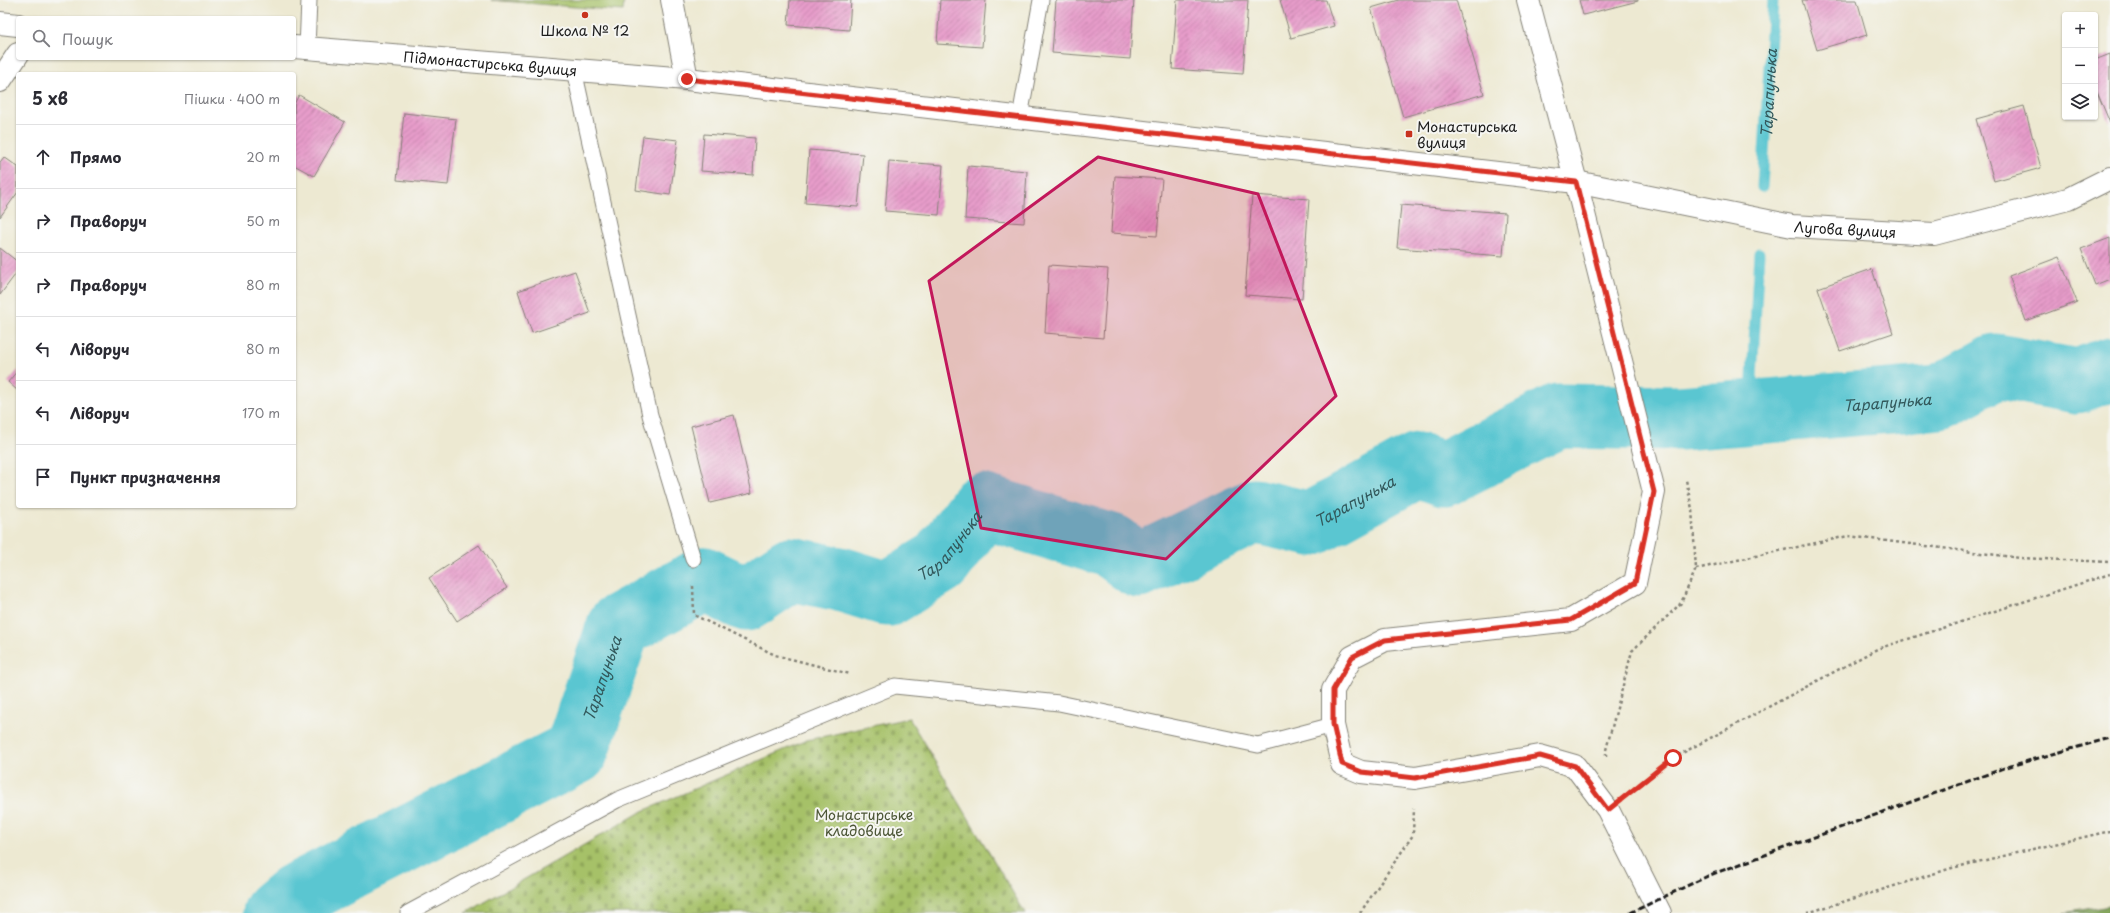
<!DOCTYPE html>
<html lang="uk">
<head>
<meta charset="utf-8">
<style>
	:root { --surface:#fff; --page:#f2f2f3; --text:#2b2b33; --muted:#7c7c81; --line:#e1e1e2 }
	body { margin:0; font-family:"Playpen Sans",sans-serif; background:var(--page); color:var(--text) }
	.controls { position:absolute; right:12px; top:12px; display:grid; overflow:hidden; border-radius:4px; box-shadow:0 1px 3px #0004 }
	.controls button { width:36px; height:36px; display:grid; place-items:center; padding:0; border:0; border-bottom:1px solid var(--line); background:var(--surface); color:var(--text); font:20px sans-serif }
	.stop { position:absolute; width:12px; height:12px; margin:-9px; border:3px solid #d93025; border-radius:50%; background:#fff }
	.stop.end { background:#d93025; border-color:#fff; box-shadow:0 1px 4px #0008 }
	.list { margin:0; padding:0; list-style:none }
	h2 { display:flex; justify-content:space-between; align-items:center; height:52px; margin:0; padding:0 16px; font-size:17px }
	h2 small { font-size:13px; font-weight:400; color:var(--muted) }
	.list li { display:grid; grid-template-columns:26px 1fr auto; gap:12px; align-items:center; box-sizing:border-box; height:64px; padding:0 16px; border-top:1px solid var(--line) }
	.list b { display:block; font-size:15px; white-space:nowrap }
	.list em { font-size:13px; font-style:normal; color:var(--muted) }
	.icon { flex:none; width:22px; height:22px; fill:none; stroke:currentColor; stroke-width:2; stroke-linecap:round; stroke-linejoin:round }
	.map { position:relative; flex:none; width:2110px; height:913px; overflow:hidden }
	.search { position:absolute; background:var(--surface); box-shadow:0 1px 3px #0004; left:16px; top:16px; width:280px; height:44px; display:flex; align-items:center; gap:10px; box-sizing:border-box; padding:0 14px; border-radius:4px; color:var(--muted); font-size:15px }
	.panel { position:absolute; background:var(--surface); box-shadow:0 1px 3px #0004; left:16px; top:72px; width:280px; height:436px; border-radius:4px }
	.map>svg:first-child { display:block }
	.grass { fill:#a6c167; stroke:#616e42 }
	.forest { fill:url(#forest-firs); stroke:#50623c }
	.cemetery { fill:url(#cemetery-stones); stroke:#616e42 }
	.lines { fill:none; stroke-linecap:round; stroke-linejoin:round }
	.stream { stroke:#5ac6d1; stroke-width:11 }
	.river { stroke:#5ac6d1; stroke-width:65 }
	.building { fill:url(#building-hatch) }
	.service-casing { stroke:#848277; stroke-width:17 }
	.minor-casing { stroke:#848277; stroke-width:24 }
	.tertiary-casing { stroke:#848277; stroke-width:24 }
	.path { stroke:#848277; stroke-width:2.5; stroke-dasharray:3 3; stroke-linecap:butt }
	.service { stroke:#fff; stroke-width:15 }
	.minor { stroke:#fff; stroke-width:22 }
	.tertiary { stroke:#fff; stroke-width:22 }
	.rail { stroke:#1c1c1c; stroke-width:3; stroke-dasharray:6 3; stroke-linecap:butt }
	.route { stroke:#d93025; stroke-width:5 }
	.marked { fill:#c2185b; fill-opacity:0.2; stroke:#c2185b; stroke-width:3; stroke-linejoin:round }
	.poi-dot { fill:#c8321e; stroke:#f6f6f2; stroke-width:1.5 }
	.labels { text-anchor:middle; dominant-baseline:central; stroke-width:4; stroke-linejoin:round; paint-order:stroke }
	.poi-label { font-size:14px; fill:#1c1c1c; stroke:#f6f6f2 }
	.street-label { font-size:14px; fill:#1c1c1c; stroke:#f6f6f2 }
	.park-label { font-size:14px; fill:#4c5636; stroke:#f6f6f2 }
	.water-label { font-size:15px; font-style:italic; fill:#32585b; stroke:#f6f6f2 }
</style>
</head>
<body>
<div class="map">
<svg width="2110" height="913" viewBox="0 0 2110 913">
	<defs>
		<pattern id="forest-firs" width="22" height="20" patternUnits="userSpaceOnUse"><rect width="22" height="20" fill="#84a75c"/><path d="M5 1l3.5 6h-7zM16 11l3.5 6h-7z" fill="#6b874b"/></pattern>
		<pattern id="cemetery-stones" width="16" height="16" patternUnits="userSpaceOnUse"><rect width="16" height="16" fill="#a6c167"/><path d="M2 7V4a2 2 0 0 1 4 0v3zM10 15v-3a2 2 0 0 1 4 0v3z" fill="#8ea559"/></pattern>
		<pattern id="building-hatch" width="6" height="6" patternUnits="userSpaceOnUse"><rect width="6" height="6" fill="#e79cca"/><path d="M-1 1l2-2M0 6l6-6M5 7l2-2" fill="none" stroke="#ba7ea3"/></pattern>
	</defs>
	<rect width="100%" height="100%" fill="#f6f6f2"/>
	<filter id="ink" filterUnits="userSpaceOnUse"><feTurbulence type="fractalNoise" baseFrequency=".025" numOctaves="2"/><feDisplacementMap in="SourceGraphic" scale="8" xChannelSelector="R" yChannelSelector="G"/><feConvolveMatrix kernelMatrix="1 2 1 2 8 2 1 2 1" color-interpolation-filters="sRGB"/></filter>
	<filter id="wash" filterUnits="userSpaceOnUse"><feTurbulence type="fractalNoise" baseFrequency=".012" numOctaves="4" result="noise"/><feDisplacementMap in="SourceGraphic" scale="16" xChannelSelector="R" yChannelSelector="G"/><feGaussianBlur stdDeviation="0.9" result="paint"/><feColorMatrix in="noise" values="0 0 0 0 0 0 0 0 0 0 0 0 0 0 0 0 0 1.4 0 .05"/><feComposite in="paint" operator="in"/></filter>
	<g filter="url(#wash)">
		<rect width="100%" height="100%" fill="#ede9d2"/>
		<path class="grass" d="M 491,0 L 624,0 L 623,11 Z"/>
		<path class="forest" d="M 2110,905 L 2110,913 L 2064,913 Z"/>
		<path class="cemetery" d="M 909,718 L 1025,913 L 466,913 L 641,812 L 807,740 Z"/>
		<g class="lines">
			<g class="stream">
				<path id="s1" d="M 1762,187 L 1773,0"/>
				<path d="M 1750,413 L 1759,253"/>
			</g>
			<path class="river" id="s2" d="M 275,913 L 295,896 L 576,752 L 619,626 L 704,579 L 746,599 L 791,569 L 840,579 L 888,594 L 940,562 L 982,506 L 1112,546 L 1139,566 L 1254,511 L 1311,524 L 1418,465 L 1444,474 L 1558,416 L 1680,418 L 1940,397 L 1996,366 L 2077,381 L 2110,369"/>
		</g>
		<g id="blocks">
			<g class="building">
				<path d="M 790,0 L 851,0 L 849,30 L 788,25 Z"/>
				<path d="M 940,0 L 986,0 L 982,47 L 937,44 Z"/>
				<path d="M 1056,0 L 1134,0 L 1130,59 L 1052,53 Z"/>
				<path d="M 1177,0 L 1248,0 L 1243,74 L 1172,69 Z"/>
				<path d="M 1280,0 L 1326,0 L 1334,26 L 1291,38 Z"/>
				<path d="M 1399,0 L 1456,0 L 1484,94 L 1403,117 L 1371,8 Z"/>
				<path d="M 1579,0 L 1638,0 L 1638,1 L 1583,15 Z"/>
				<path d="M 1802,0 L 1857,0 L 1867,35 L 1817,50 Z"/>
				<path d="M 2110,54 L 2110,123 L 2095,87 L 2095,60 Z"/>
				<path d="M 299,95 L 345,122 L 314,176 L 294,165 L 294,104 Z"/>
				<path d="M 2024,106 L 2041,168 L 1994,181 L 1976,119 Z"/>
				<path d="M 404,113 L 456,119 L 448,185 L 397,180 Z"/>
				<path d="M 704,134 L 755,138 L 753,175 L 701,171 Z"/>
				<path d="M 643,136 L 678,140 L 670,195 L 636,190 Z"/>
				<path d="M 809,150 L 863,154 L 858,207 L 805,203 Z"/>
				<path d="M 4,157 L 18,167 L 18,192 L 0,217 L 0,162 Z"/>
				<path d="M 889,161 L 943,165 L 939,215 L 885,211 Z"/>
				<path d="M 968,166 L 1027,171 L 1024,223 L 965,219 Z"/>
				<path d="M 1115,176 L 1162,179 L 1157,236 L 1111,233 Z"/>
				<path d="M 1252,195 L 1309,199 L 1302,299 L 1245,295 Z"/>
				<path d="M 1401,205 L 1506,213 L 1503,256 L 1397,248 Z"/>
				<path d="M 2110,238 L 2110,279 L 2095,285 L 2081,249 Z"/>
				<path d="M 0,248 L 18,262 L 18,271 L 0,295 Z"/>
				<path d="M 2059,257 L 2077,302 L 2026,321 L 2009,276 Z"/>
				<path d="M 1049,265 L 1108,269 L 1103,338 L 1045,333 Z"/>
				<path d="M 1872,269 L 1893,333 L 1840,351 L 1818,288 Z"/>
				<path d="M 575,271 L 590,313 L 532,333 L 518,291 Z"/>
				<path d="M 18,370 L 18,391 L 8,382 Z"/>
				<path d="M 734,415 L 752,493 L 710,503 L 691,426 Z"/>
				<path d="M 479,545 L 507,588 L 457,621 L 429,578 Z"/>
			</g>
		</g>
	</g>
	<g filter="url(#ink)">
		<use href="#blocks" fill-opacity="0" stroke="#848277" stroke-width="1"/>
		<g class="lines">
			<defs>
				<g id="service">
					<path d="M 307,48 L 309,0"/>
					<path d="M 574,70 L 650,415 L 693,559"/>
					<path d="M 1020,117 L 1041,0"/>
					<path d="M 408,913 L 617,800 L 895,686 L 1059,703 L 1258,745 L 1333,725"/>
				</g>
				<g id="minor">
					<path d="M 672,0 L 687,79"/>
					<path d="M 0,81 L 18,54"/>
					<path d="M 1576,182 L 1654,492 L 1635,583 L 1571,620 L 1385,640 L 1352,657 L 1333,690 L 1333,725 L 1342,764 L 1361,772 L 1415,778 L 1540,756 L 1575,766 L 1608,810 L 1660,913"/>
				</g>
				<g id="tertiary">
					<path d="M 1528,0 L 1576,182"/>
					<path d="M 0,23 L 18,25"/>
					<path id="s3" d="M 294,47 L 687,79 L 1576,182 L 1792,226 L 1934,234 L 2068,199 L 2110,178"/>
				</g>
			</defs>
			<use href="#service" class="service-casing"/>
			<use href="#minor" class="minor-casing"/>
			<use href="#tertiary" class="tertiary-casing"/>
			<g class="path">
				<path d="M 1696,569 L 1848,536 L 2020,558 L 2110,562"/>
				<path d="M 693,586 L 694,615 L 775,655 L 850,674"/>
				<path d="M 1606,756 L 1606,750 L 1632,651 L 1681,603 L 1696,569 L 1692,509 L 1686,480"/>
				<path d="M 1631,792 L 1673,758 L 1877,649 L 2110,574"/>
				<path d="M 1360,913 L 1413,835 L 1414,808"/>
				<path d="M 1807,913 L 1952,868 L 2110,831"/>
			</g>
			<use href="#service" class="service"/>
			<use href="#minor" class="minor"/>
			<use href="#tertiary" class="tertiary"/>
			<path class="rail" d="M 1630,913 L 1710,875 L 2010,766 L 2110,738"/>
		</g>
	</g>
	<g class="lines" filter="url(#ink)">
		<path class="route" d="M 687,79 L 1576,182 L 1654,492 L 1635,583 L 1571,620 L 1385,640 L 1352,657 L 1333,690 L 1333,724 L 1342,764 L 1362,772 L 1415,778 L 1540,756 L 1575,766 L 1608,810 L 1673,758"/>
	</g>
	<path class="marked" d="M 1098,157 L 1258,194 L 1336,396 L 1166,559 L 981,528 L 929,281 Z"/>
	<g class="poi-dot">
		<circle cx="585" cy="15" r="4"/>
		<rect x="1405" y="130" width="8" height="8" rx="2"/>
	</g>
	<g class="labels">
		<g class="poi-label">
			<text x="585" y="30">Школа № 12</text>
			<text x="1417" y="126" text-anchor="start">Монастирська<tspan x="1417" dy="16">вулиця</tspan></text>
		</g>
		<g class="street-label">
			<text stroke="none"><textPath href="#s3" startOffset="197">Підмонастирська вулиця</textPath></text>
			<text stroke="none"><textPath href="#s3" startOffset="1563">Лугова вулиця</textPath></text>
		</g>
		<g class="park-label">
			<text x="864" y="814">Монастирське<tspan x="864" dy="16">кладовище</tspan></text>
		</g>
		<g class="water-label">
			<text stroke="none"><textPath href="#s1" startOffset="94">Тарапунька</textPath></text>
			<text stroke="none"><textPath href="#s2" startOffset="1867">Тарапунька</textPath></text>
			<text stroke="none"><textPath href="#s2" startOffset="1309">Тарапунька</textPath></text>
			<text stroke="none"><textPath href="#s2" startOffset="852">Тарапунька</textPath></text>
			<text stroke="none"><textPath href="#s2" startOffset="420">Тарапунька</textPath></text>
		</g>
	</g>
</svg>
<div class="controls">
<button>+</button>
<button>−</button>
<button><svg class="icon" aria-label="layers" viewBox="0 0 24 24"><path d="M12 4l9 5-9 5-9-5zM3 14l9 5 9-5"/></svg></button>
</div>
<div class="stop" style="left:1673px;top:758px"></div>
<div class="stop end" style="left:687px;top:79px"></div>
<div class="search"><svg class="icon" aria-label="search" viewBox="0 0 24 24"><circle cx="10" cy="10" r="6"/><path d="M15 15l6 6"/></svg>Пошук</div>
<section class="panel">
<h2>5 хв<small>Пішки · 400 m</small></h2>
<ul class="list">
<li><svg class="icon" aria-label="ahead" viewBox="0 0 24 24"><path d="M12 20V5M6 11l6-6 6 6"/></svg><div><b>Прямо</b></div><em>20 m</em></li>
<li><svg class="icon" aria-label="right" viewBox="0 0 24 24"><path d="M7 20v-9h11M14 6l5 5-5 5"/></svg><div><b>Праворуч</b></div><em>50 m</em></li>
<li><svg class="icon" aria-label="right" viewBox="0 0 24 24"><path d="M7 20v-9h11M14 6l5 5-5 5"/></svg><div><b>Праворуч</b></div><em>80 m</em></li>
<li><svg class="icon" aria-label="left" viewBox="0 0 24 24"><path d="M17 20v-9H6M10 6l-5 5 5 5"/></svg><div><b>Ліворуч</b></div><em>80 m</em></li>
<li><svg class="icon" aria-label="left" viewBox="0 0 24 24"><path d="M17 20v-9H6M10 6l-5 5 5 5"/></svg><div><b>Ліворуч</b></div><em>170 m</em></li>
<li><svg class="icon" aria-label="arrive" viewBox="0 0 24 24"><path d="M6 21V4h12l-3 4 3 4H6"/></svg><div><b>Пункт призначення</b></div></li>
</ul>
</section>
</div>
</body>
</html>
